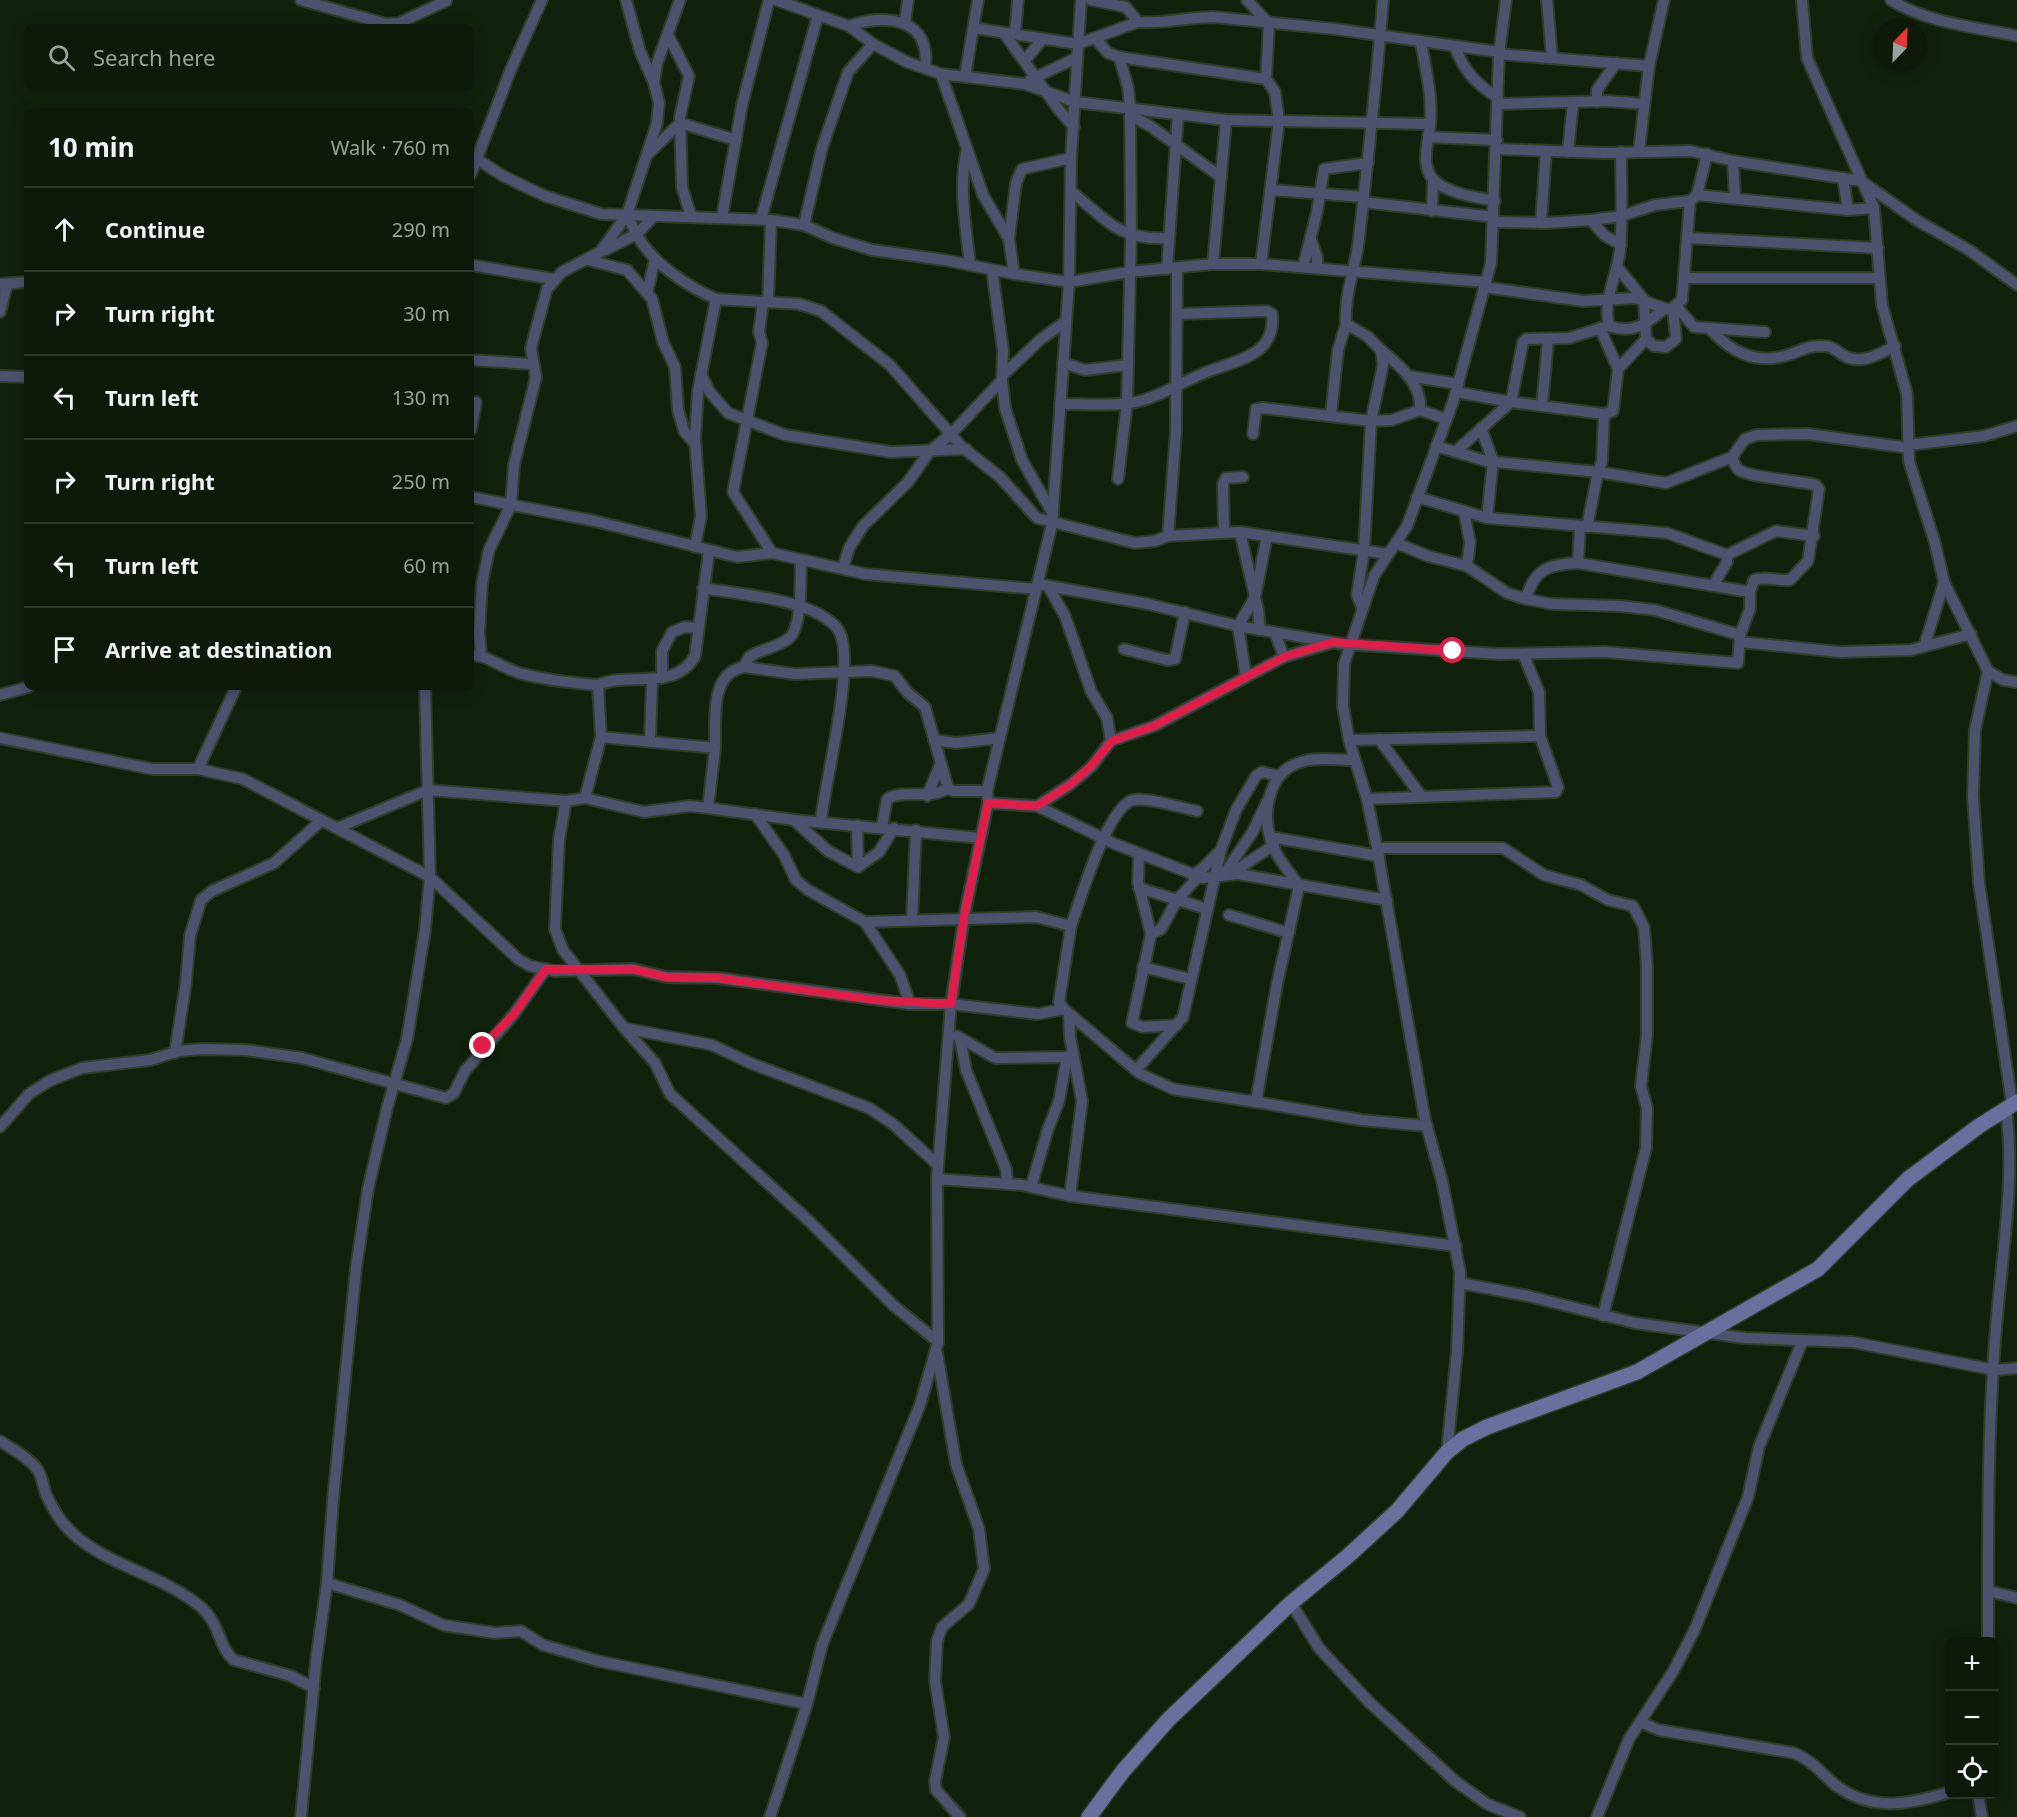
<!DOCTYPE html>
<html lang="en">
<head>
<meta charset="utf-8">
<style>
	:root { --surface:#0d1a09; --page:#162312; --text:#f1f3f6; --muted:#9aa19c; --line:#2d382a }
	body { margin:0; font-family:"Noto Sans",sans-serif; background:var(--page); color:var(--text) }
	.controls { position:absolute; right:18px; bottom:18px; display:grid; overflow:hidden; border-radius:9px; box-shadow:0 3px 15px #0003 }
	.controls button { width:54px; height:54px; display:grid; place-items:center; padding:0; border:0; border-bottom:2px solid var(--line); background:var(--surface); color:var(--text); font:30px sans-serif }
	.compass { position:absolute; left:1873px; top:18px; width:54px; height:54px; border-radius:50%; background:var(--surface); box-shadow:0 3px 15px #0003; rotate:23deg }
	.stop { position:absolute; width:18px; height:18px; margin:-14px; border:4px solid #e11d48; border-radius:50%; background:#fff }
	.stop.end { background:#e11d48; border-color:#fff; box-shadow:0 2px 6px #0008 }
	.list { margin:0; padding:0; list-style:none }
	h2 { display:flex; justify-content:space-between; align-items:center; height:78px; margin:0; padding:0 24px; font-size:26px }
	h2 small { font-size:20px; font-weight:400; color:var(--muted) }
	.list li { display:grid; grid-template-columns:39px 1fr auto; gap:18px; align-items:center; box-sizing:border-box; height:84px; padding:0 24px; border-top:2px solid var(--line) }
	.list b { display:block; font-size:22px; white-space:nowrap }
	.list em { font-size:20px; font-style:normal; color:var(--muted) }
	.icon { flex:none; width:33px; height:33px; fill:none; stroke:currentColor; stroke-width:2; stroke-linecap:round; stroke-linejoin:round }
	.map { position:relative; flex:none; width:2017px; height:1817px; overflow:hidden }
	.search { position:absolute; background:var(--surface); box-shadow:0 3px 15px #0003; left:24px; top:24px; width:450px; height:66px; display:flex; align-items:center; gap:15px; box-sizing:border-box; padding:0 21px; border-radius:9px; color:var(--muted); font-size:22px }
	.panel { position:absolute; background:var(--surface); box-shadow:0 3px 15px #0003; left:24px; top:108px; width:450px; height:582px; border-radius:9px }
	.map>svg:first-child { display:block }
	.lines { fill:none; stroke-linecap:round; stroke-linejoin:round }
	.street-casing { stroke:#2d3e29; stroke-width:14 }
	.secondary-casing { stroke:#2d3e29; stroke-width:18 }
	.street { stroke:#4d526f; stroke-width:10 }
	.secondary { stroke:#69709e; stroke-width:15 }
	.route { stroke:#e11d48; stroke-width:8 }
</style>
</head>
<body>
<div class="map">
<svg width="2017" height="1817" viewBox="0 0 2017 1817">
	<rect width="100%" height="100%" fill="#11220c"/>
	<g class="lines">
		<defs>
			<g id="street">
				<path d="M 301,0 L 386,24 L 399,23 L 446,1"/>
				<path d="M 626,0 L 640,51 L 654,83"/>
				<path d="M 680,0 L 657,63 L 654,83 L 659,103 L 657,123 L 627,215 C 631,222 634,230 638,237 C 655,265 687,286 716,299 L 698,391 L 695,439 L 701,516 L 695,547"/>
				<path d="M 776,0 L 849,26 L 873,44 L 907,62 L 941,74 L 1025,84 L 1075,102 L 1226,120 L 1430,124"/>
				<path d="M 1091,0 L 1126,7 L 1138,22 C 1164,24 1188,17 1213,17 L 1335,29 L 1499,52"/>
				<path d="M 1247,0 L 1269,24 L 1266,79 L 1275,92 L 1279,121 L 1261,264"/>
				<path d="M 1547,0 L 1552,58"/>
				<path d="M 1802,0 L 1807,58 L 1874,208 L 1882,305 L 1907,394 L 1909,461 L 1935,543 L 1944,582 L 1988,671 L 2003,680 L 2017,682"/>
				<path d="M 1891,0 C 1927,23 1975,27 2017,36"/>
				<path d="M 905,22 L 908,0"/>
				<path d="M 849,26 C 885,13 932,18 925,68"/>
				<path d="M 974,28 L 1078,44 L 1138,22"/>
				<path d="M 1004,33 L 1059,110 L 1074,127"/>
				<path d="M 1015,34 L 1018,0"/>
				<path d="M 669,37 L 689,76 L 680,117 L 682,187 L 691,216"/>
				<path d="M 1096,39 L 1108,53 L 1119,57 L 1266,79"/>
				<path d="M 1421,43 C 1426,70 1433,98 1430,126 C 1428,142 1420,167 1434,180 C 1448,194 1476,197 1495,201"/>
				<path d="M 1455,47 C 1464,71 1476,84 1498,98"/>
				<path d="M 1499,54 L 1649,66"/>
				<path d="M 1024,61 L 1043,39"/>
				<path d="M 941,74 L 983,195 L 1009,239 L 1014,274 L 1069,282 L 1129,272 L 1213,264 L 1261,264 L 1485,282"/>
				<path d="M 965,76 L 978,0"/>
				<path d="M 1030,80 L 1076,58"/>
				<path d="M 1597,102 L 1597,90 L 1616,63"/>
				<path d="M 1498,104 L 1608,101 L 1644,104"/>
				<path d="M 1130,115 L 1150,126 L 1221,177"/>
				<path d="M 1428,137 L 1497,140"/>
				<path d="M 967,149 C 958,187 966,227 970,265"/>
				<path d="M 1497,149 L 1604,153 L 1691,151 L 1733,161 L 1861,181 L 1918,221 L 1969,250 L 2017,285"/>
				<path d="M 1639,151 L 1649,66 L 1664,0"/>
				<path d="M 1568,152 L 1573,102"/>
				<path d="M 1621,152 C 1621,184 1623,217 1620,249 C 1618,273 1602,302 1609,326 C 1633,334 1645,325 1663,310"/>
				<path d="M 648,154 L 680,123 L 736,140"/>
				<path d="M 477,159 L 503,176 L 545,196 L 601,214 L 771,220 L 804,225 L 833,238 L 872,250 L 945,260 L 1014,274"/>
				<path d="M 1733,161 L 1735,198"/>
				<path d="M 471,174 L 511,69 L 542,0"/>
				<path d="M 1843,178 L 1848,210"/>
				<path d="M 1271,190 L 1364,197"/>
				<path d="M 1071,191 C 1107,221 1120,241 1169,238"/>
				<path d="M 1697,195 L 1848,210 L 1874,208"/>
				<path d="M 1363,202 L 1494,217"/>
				<path d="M 1432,211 L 1433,180"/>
				<path d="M 722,217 L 742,105 L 769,0"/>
				<path d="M 761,219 L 818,15"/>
				<path d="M 1591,220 L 1604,235 L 1621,245"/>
				<path d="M 1494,222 L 1546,223 L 1591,220 L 1621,216 L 1655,205 L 1690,201 L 1697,195 L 1707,154"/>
				<path d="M 1541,223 L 1546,151"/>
				<path d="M 804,225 L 822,148 L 848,72 L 873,44"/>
				<path d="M 1009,238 L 1016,183 L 1022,169 L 1071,158"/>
				<path d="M 1688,238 L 1878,248"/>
				<path d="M 1311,240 L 1317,257 L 1317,268"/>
				<path d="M 605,250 L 637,234 L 654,216"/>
				<path d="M 588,260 L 627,270 L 652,299 L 663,342 L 675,367 L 678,410 L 684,431 L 695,444"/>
				<path d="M 1213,264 L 1226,120"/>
				<path d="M 471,265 L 553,279"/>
				<path d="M 1303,267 L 1317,212 L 1324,169 L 1368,163"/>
				<path d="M 1618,268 L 1644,300 L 1646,339 L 1654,346 L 1666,347 L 1676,339 L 1673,308"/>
				<path d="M 1167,269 L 1178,114"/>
				<path d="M 992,270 L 1003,350 L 1002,380 L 1005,408 L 1022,460 L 1053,514"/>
				<path d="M 1685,278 L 1879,278"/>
				<path d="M 1,284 L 27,282"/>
				<path d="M 1484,287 L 1583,301 L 1635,298 L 1670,310 L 1682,300 L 1690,201"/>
				<path d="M 647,293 L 655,259"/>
				<path d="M 716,299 L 799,304 L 821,311 L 890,365 L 962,447 L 1000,477 L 1037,518 L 1135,543 L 1155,541 L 1168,536 L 1240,532 L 1388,554"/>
				<path d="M 763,302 L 759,332 L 762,343 L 733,492 L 772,553"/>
				<path d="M 768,302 L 771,220"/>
				<path d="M 1676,306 L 1694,327 L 1765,332"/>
				<path d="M 0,312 L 7,284"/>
				<path d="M 1710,329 C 1731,352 1755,365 1788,355 C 1801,351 1809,345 1823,346 C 1833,346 1836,351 1843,355 C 1860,366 1880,354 1895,346"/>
				<path d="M 1381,350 C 1400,366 1422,383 1420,410"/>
				<path d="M 471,360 L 532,364"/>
				<path d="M 1063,363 L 1085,370 L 1127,365"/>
				<path d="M 1618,369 L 1646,339"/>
				<path d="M 701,374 L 709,391 L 728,413 L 785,435 L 891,452 L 966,449"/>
				<path d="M 0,376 L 27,377"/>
				<path d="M 1002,376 L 1041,339 L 1066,321"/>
				<path d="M 1408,376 L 1458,384"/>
				<path d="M 1456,392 L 1511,402 L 1523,342 L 1526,339 L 1569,338 L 1605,327"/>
				<path d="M 1060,404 C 1083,404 1108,406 1130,403 C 1156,399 1178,384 1202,374 C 1231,361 1277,358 1272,314 L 1267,311 L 1177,314"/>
				<path d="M 1542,406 L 1548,340"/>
				<path d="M 1331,414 L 1338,350 L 1346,324"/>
				<path d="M 1481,428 L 1493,461 L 1487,518"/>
				<path d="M 471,430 L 476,402"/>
				<path d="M 1253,434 L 1256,409 L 1263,408 L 1371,421 L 1392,420 L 1420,410 L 1446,419"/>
				<path d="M 1909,445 L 1984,436 L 2017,426"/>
				<path d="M 1436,446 L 1486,461 L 1598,472 L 1602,461 L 1604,414"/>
				<path d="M 1455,452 L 1511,402 L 1604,414 L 1613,411 L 1618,369 L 1600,328"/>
				<path d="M 1732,457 C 1734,462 1735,467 1739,470 C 1748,477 1801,481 1816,485 L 1819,489 L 1808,561 L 1790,580 C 1777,581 1765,576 1754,580 L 1750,592"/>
				<path d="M 1118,479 L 1127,403 L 1131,236 L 1130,108 L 1128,87 L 1119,57"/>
				<path d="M 471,497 L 595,521 L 737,557 L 772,553 L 865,574 L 1036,589"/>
				<path d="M 1417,497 L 1487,518 L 1667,533 L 1727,555 L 1727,562 L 1714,584"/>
				<path d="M 1464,512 L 1470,542 L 1467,566"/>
				<path d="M 1587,527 L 1598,472 L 1666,483 L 1732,457 L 1745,439 L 1757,435 L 1808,434 L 1909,448"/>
				<path d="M 1240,532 L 1258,610 L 1260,630"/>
				<path d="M 1224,533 L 1223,484 L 1226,478 L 1243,477"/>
				<path d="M 1168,536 L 1176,431 L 1177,268"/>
				<path d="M 1396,543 L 1428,556 L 1467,566 L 1507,593 L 1526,599 L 1552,604 L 1620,606 L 1655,610 L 1740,635 L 1750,609 L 1750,592 L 1578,563 C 1549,564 1534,569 1526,599"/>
				<path d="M 1727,555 L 1776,531 L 1814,536"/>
				<path d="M 801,561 C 800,579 803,629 788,639 C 776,648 761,649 749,657 L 744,667 L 795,674 L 872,671 L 895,676 L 907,692 L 925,707 L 948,788 L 953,791 L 987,791"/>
				<path d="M 1578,563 L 1580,527"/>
				<path d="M 843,568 L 849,548 L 863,526 L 908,482 L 930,451 L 951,434 L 1002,380"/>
				<path d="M 1038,584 L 1148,604 L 1238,626 L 1343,644 L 1499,654 L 1605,652 L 1738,663 L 1740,635"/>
				<path d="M 1048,586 L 1065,616 L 1091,691 L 1107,718 L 1111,741"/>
				<path d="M 703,588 C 737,594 789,598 819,614 C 824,617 834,623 837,628 C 859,656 824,783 821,821"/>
				<path d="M 1362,607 L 1357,595 L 1364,551 L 1371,421 L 1383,365 L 1381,350 L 1367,336 L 1346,324 C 1344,294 1356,267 1359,238 C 1368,159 1377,80 1383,0"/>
				<path d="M 1275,633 L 1284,657"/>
				<path d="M 1740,642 L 1840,652 L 1875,651 L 1911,650 L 1971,634"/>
				<path d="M 1925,644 L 1944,582"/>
				<path d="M 1124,649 L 1167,660 L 1175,659 L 1185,612"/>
				<path d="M 471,655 C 488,655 502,668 519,673 C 545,680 571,683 598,685"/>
				<path d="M 481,655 L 479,633 L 482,583 L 489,550 L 511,505 L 514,465 L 536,377 L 531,348 L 547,289 L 562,272 L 600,252 L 627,215"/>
				<path d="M 1988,671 L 1975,730 L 1973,796 L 1979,883 L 2012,1104"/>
				<path d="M 1246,677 L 1238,626 L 1255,597 L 1267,536"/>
				<path d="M 662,678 L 662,651 L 672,632 L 685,627 L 697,628"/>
				<path d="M 0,695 L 28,687"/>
				<path d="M 601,737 L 715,748 L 708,808"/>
				<path d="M 0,738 L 152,769 L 198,769 L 243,779 L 430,877 L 518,959 L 530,966 L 555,971 L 633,969 L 666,977 L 718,978 L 910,1004"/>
				<path d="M 1379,739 L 1422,797"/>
				<path d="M 650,740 L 652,681"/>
				<path d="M 934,740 L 956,743 L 1000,738"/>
				<path d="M 1349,740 L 1540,736"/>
				<path d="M 715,748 C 716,720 709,673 744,667"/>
				<path d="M 198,769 L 236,687"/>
				<path d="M 927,796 L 941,763"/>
				<path d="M 585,798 L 601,737 L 598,685 C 629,671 675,692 695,656 L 709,551"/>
				<path d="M 1367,799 L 1556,792 L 1558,787 L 1540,736 L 1539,692 L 1523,654"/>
				<path d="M 566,801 L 559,840 L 555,929 L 563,950 L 624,1028 L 655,1063 L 670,1094 L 809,1221 L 893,1305 L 938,1342"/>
				<path d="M 988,803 L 1037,806 L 1115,844 L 1203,878 L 1238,874 L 1387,900"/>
				<path d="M 1037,806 L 1071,784 L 1091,767 L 1111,741 L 1154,726 L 1284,657 L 1331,643"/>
				<path d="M 755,814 L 784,855 L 796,880 L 808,890 L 865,922 L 900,975 L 910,1004 L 951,1004 L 1038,1014 L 1064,1009"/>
				<path d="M 794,820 L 828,851 L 858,867 L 879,852 L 894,828"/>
				<path d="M 857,825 L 858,867"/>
				<path d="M 882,827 L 887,799 C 906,788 929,801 948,788"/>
				<path d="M 337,828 L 428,790 L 566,801 L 585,798 L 644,812 L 690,806 L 708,808 L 794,820 L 980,838"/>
				<path d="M 1270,837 L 1379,856"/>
				<path d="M 1377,848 L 1503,848 L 1544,875 L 1581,885 L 1608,900 L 1633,906 L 1644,927 L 1647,967 L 1647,1035 L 1641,1086 L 1647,1108 L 1646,1148 L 1603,1316"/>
				<path d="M 1139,854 L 1138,882 L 1151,934 L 1132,1023 L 1143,1027 L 1177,1025"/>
				<path d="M 1232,873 L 1274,845"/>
				<path d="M 1224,874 L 1252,833 L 1267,802"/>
				<path d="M 1192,875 L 1202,869 L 1221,850"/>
				<path d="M 1139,888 L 1207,909"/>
				<path d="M 1229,915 L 1289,933"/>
				<path d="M 912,919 L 916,830"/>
				<path d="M 865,922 L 1036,917 L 1071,926 L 1059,1002 L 1064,1009 L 1139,1073 L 1173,1089 L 1256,1102 L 1277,984 L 1299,886 C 1289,871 1275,856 1270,838 C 1262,809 1270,769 1304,761 C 1319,757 1339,760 1355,760"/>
				<path d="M 1071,926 C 1080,901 1107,807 1133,800 C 1148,797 1182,808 1197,811"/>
				<path d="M 1151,934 L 1161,929 L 1177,900 L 1198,877"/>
				<path d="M 1143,967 L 1190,979"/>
				<path d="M 1069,1014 L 1070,1037 L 1082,1101 L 1070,1196"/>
				<path d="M 624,1028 L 712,1045 L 750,1063 L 869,1108 L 893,1124 L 938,1165"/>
				<path d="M 957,1036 L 995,1058 L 1067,1057 L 1070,1055"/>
				<path d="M 960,1038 L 966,1070 L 1006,1169 L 1007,1184"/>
				<path d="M 175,1053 L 186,982 L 190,936 L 201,900 L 212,891 L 274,863 L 322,820"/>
				<path d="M 1136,1070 L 1183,1017 L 1221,850 L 1236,810 L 1256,776 L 1262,772 L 1279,776"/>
				<path d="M 1256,1102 L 1361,1120 L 1427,1126"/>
				<path d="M 0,1127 L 29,1094 L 49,1081 L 82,1068 L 150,1060 L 179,1051 L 202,1049 L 246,1050 L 302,1058 L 446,1098 L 454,1093 L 465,1071 L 514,1014 L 546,969"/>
				<path d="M 937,1179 L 1022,1185 L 1070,1196 L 1456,1246"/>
				<path d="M 1031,1187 L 1048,1129 L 1059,1101 L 1067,1057"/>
				<path d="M 1460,1283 L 1528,1296 L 1635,1323 L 1745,1338 L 1852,1342 L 1995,1370 L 2017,1368"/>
				<path d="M 937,1353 L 956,1464 L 979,1529 L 984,1569 L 969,1604 L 942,1627 L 937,1641 L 935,1681 L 944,1737 L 935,1781 L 936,1790 L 960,1817"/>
				<path d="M 0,1441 C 12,1449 28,1457 37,1469 C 42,1475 43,1486 46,1494 C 53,1510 64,1527 78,1538 C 115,1568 164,1576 201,1607 C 221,1625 218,1647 234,1660 L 291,1676 L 314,1688"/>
				<path d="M 1447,1452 L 1457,1351 L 1460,1272 L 1442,1181 L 1425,1120 L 1377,848 L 1367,799 L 1349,740 L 1343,706 L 1344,664 L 1374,576 L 1407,526 L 1453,402 L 1491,263 L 1499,54 L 1506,0"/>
				<path d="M 327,1583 L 400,1605 L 443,1625 L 495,1633 L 521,1631 L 543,1645 L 598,1661 L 807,1704"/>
				<path d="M 1988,1591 L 2017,1598"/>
				<path d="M 1291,1603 L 1319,1648 L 1369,1702 L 1455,1781 L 1487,1804 L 1520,1817"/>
				<path d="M 1988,1642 C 1988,1534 1987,1425 1997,1317 C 2003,1246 2015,1179 2006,1108"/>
				<path d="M 1640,1722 L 1659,1730 L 1794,1753 C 1814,1761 1822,1775 1838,1787 C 1874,1812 1911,1804 1950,1792"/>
				<path d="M 1978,1794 L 1982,1817"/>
				<path d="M 301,1817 L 316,1661 L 327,1583 L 333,1500 L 356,1268 L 368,1189 L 387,1108 L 407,1039 L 425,930 L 430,877 L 425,687"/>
				<path d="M 770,1817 L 807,1704 L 822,1645 L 920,1405 L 938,1342 L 937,1179 L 951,1004 L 964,917 L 988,803 L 987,791 L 1052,524 L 1069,282 L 1071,158 L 1081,0"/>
				<path d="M 1597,1817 L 1629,1739 L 1674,1670 L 1695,1629 L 1748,1497 L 1759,1447 L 1802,1342"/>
			</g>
			<path id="secondary" d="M 1089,1817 L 1123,1771 L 1168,1720 L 1291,1603 L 1348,1556 L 1397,1511 L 1447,1452 L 1463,1439 L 1487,1427 L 1637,1372 L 1818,1269 L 1908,1179 L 1979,1126 L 2017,1102"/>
		</defs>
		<use href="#street" class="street-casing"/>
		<use href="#secondary" class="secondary-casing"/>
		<use href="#street" class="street"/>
		<use href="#secondary" class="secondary"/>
	</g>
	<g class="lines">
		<path class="route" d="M 483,1046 L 514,1014 L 546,969 L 633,969 L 666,977 L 718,978 L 875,1000 L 951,1004 L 964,917 L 988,803 L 1037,806 L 1071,784 L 1090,767 L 1112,741 L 1154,726 L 1284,657 L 1333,642 L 1453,651"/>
	</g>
</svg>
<div class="controls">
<button>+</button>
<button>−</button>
<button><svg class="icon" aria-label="locate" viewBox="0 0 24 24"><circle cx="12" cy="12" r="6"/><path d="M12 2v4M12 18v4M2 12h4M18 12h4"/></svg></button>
</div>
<svg class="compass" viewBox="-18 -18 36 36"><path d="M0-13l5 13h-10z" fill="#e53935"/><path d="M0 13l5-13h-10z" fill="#9aa19c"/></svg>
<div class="stop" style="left:1453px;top:651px"></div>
<div class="stop end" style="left:483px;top:1046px"></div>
<div class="search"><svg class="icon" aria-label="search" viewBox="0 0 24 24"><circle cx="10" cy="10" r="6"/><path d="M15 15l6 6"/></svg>Search here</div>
<section class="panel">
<h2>10 min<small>Walk · 760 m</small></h2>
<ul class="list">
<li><svg class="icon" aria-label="ahead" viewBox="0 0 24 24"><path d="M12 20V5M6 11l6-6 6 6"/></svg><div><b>Continue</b></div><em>290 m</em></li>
<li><svg class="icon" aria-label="right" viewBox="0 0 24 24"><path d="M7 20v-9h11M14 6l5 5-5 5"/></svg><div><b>Turn right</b></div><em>30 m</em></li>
<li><svg class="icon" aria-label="left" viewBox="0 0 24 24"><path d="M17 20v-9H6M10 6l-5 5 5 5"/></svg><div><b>Turn left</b></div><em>130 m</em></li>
<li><svg class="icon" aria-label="right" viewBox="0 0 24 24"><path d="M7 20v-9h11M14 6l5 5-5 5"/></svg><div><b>Turn right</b></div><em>250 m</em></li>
<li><svg class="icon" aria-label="left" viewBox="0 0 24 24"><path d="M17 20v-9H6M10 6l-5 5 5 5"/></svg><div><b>Turn left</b></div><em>60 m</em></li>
<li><svg class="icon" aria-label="arrive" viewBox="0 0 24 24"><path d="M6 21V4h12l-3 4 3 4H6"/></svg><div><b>Arrive at destination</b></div></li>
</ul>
</section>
</div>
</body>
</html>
